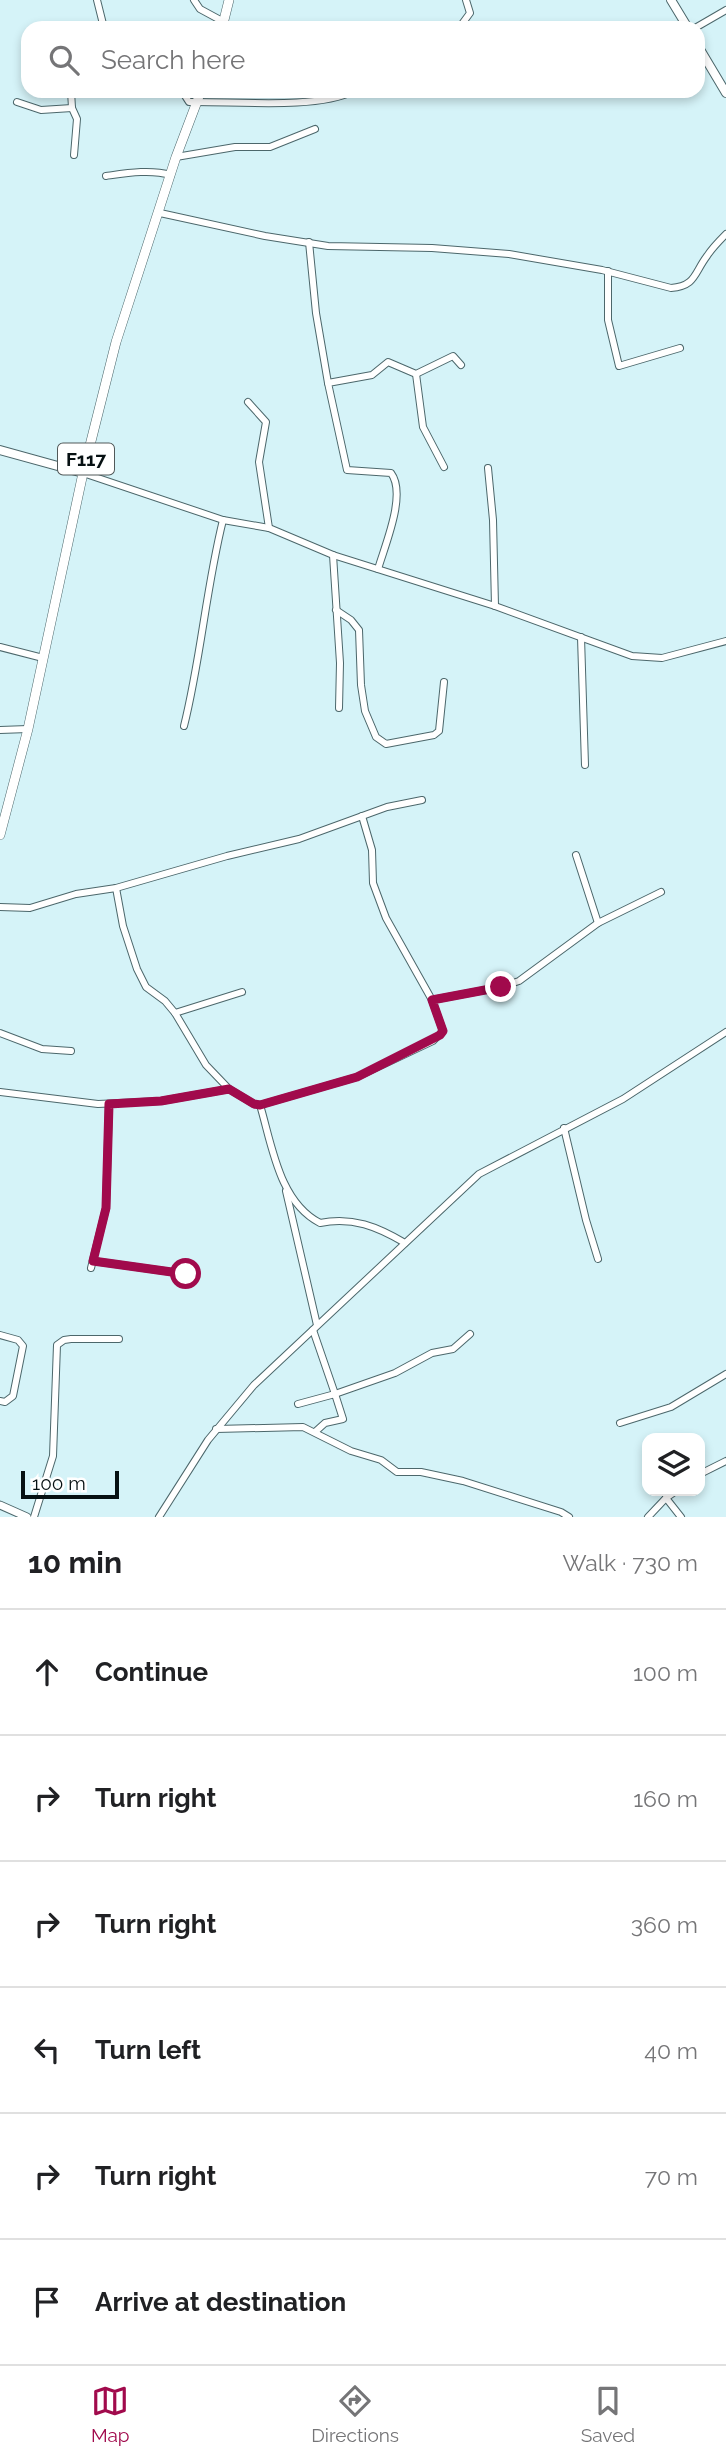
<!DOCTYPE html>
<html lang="en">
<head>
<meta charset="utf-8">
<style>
	:root { --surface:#fff; --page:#f2f2f2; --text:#202124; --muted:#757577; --line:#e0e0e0; --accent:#a10a4c }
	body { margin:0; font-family:Raleway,sans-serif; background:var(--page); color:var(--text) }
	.controls { position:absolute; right:21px; bottom:21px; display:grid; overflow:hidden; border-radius:14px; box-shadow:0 4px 10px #0003 }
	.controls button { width:63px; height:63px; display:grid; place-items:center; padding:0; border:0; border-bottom:2px solid var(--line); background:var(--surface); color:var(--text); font:35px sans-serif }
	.scale { position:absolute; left:21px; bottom:18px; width:98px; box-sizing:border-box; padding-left:7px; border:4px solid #061012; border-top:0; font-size:19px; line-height:24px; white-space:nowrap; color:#061012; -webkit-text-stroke:5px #fff; paint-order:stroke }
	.stop { position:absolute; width:21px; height:21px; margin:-16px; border:5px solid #a10a4c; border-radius:50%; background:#fff }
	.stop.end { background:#a10a4c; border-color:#fff; box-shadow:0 2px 7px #0008 }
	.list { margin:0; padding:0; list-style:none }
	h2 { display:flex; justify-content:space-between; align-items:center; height:91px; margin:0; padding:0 28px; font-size:30px }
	h2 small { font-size:23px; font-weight:400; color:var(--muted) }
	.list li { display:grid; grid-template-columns:46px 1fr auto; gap:21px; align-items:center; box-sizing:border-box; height:126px; padding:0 28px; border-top:2px solid var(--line) }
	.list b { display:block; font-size:26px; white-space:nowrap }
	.list em { font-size:23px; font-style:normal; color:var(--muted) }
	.icon { flex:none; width:38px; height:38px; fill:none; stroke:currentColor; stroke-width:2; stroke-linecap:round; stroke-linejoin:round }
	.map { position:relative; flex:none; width:726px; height:1517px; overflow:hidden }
	.search { position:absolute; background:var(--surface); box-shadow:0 4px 10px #0003; left:21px; right:21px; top:21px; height:77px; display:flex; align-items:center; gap:18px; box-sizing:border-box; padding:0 24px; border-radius:21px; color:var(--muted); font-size:26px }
	.sheet { height:847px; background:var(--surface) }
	nav { display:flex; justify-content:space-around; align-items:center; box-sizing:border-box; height:98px; border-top:2px solid var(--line); background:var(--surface); font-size:19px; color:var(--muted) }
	nav a { display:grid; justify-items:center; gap:4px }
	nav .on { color:var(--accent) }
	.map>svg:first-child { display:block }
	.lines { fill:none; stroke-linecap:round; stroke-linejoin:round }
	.minor-casing { stroke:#4c676b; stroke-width:8 }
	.tertiary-casing { stroke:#4c676b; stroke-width:9 }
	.secondary-casing { stroke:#4c676b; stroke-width:10 }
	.primary-casing { stroke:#4c676b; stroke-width:10 }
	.minor { stroke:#fff; stroke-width:6 }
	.tertiary { stroke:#fff; stroke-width:7 }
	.secondary { stroke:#fff; stroke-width:8 }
	.primary { stroke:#fff; stroke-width:9 }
	.route { stroke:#a10a4c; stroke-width:9 }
	.labels { text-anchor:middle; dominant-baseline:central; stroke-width:7; stroke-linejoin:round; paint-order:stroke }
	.shield { fill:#fff; stroke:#515859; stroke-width:2 }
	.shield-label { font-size:19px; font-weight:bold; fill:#061012 }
</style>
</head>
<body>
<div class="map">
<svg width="726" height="1517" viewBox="0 0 726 1517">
	<rect width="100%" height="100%" fill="#d5f3f8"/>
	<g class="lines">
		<defs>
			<g id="minor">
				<path d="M 97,0 L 104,28"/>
				<path d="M 194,0 L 200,9 L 224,22"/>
				<path d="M 459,28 L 470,13 L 466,0"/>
				<path d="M 695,28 L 726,10"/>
				<path d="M 71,91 L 72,108 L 77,119 L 74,155"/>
				<path d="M 182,91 L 189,102 C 233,101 316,110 354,91"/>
				<path d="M 17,102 L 41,110 L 72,108"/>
				<path d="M 176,157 L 235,147 L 270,147 L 315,129"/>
				<path d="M 106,176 C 127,173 150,169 171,175"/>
				<path d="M 160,213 L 265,236 L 328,246 L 432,248 L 509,254 L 602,270 L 671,288 C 696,286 694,273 707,256 C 712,248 719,241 726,234"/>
				<path d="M 309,242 L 316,313 L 328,383"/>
				<path d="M 608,271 L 608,320 L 619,366 L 680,348"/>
				<path d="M 416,374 L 423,427 L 444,467"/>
				<path d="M 248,402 L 266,422 L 259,462 L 269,528"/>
				<path d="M 488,468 L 493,520 L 495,606"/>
				<path d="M 83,473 L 223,520 L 269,528 L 333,555 L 495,606 L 632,656 L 662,658 L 726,641"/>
				<path d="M 333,555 L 340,663 L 339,708"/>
				<path d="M 378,569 C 385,545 407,494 391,473 L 347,470 L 328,383 L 372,375 L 388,362 L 416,374 L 453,356 L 461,365"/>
				<path d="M 336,610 L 351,620 L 359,630 L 361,685 L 365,711 L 376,737 L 386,744 L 434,735 L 439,731 L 444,682"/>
				<path d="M 581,637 L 585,765"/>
				<path d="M 0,647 L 43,658"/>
				<path d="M 184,726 C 201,658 206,588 223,520"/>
				<path d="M 0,730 L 28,729"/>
				<path d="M 576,855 L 598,923"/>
				<path d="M 0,907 L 30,908 L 76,894 L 116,888 L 227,856 L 299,839 L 387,807 L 422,800"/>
				<path d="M 432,1000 L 501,987 L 519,981 L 598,923 L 661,892"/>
				<path d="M 175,1013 L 242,992"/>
				<path d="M 0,1033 L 42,1049 L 71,1051"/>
				<path d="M 229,1089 L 254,1104 L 260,1105 L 357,1077 L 433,1041 L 443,1031 L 432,1000 L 386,918 L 373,883 L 372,850 L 362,816"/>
				<path d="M 0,1092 L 98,1104 L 161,1101 L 229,1089 L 206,1065 L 175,1013 L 165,1001 L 146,987 L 137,969 L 123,926 L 116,888"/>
				<path d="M 260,1105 C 272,1145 279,1202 320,1223 C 352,1216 378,1227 405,1243"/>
				<path d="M 564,1128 L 586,1220 L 598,1259"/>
				<path d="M 286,1191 L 317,1325"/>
				<path d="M 93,1261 L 186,1274"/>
				<path d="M 91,1268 L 106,1208 L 109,1104"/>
				<path d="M 313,1330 L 335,1394 L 395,1373 L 432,1353 L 453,1349 L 470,1334"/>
				<path d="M 0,1335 L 18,1340 L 23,1346 L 13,1396 L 5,1402 L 0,1401"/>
				<path d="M 298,1404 L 335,1394 L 343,1419 L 325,1423 L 315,1432"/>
				<path d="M 620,1423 L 671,1407 L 726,1374"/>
				<path d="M 216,1429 L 303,1427 L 351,1451 L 381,1460 L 397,1472 L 421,1472 L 463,1481 L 561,1512 L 569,1517"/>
				<path d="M 700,1474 L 726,1461"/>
				<path d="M 666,1498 L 681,1517"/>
				<path d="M 34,1517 L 53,1456 L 57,1345 L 64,1340 L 71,1339 L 119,1339"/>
				<path d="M 159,1517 L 208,1440 L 254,1385 L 479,1174 L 623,1099 L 726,1032"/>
				<path d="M 648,1517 L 666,1498 L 676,1491"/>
			</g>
			<path id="tertiary" d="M 0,1505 L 27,1517"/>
			<g id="secondary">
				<path d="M 671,0 L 688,28"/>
				<path d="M 698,46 L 726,93"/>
				<path d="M 0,450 L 83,473"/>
			</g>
			<g id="primary">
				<path d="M 222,28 L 229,0"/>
				<path d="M 0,835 L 28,729 L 83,473 L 116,342 L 176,157 L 201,91"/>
			</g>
		</defs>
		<use href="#minor" class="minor-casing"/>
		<use href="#tertiary" class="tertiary-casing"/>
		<use href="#secondary" class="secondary-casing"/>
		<use href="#primary" class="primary-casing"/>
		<use href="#minor" class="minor"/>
		<use href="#tertiary" class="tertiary"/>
		<use href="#secondary" class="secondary"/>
		<use href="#primary" class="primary"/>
	</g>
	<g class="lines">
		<path class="route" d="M 186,1274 L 93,1261 L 106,1208 L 109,1104 L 161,1101 L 229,1089 L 254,1104 L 260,1105 L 357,1077 L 440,1035 L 443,1031 L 432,1000 L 501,987"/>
	</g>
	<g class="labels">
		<rect class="shield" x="58" y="443.5" width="56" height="31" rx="5"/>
		<g class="shield-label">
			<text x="86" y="459">F117</text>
		</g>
	</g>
</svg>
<div class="controls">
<button><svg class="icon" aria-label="layers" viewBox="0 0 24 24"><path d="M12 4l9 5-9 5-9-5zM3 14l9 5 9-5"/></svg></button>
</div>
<div class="scale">100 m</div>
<div class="stop" style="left:186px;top:1274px"></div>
<div class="stop end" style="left:501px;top:987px"></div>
<div class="search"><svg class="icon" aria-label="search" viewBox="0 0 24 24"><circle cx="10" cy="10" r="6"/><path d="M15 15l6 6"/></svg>Search here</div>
</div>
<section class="sheet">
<h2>10 min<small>Walk · 730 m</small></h2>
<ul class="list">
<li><svg class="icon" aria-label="ahead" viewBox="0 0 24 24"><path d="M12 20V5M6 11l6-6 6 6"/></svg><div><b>Continue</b></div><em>100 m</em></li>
<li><svg class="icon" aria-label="right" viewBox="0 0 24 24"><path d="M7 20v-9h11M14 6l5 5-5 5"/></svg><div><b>Turn right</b></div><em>160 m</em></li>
<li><svg class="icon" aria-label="right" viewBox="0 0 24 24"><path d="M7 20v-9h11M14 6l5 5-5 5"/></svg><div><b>Turn right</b></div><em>360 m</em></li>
<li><svg class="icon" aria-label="left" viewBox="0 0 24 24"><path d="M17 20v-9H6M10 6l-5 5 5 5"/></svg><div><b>Turn left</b></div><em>40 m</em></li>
<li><svg class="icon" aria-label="right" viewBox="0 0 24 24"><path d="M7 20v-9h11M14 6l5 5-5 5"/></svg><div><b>Turn right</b></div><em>70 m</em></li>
<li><svg class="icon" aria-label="arrive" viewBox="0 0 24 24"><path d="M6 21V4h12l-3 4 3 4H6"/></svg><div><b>Arrive at destination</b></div></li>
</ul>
</section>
<nav>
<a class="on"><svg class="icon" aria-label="map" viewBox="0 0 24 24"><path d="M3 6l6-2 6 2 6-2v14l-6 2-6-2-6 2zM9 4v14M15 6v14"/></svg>Map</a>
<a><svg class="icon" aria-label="directions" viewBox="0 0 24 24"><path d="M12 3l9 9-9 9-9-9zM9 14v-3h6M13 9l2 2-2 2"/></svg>Directions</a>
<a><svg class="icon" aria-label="saved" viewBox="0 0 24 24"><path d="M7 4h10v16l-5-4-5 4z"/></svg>Saved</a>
</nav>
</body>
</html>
